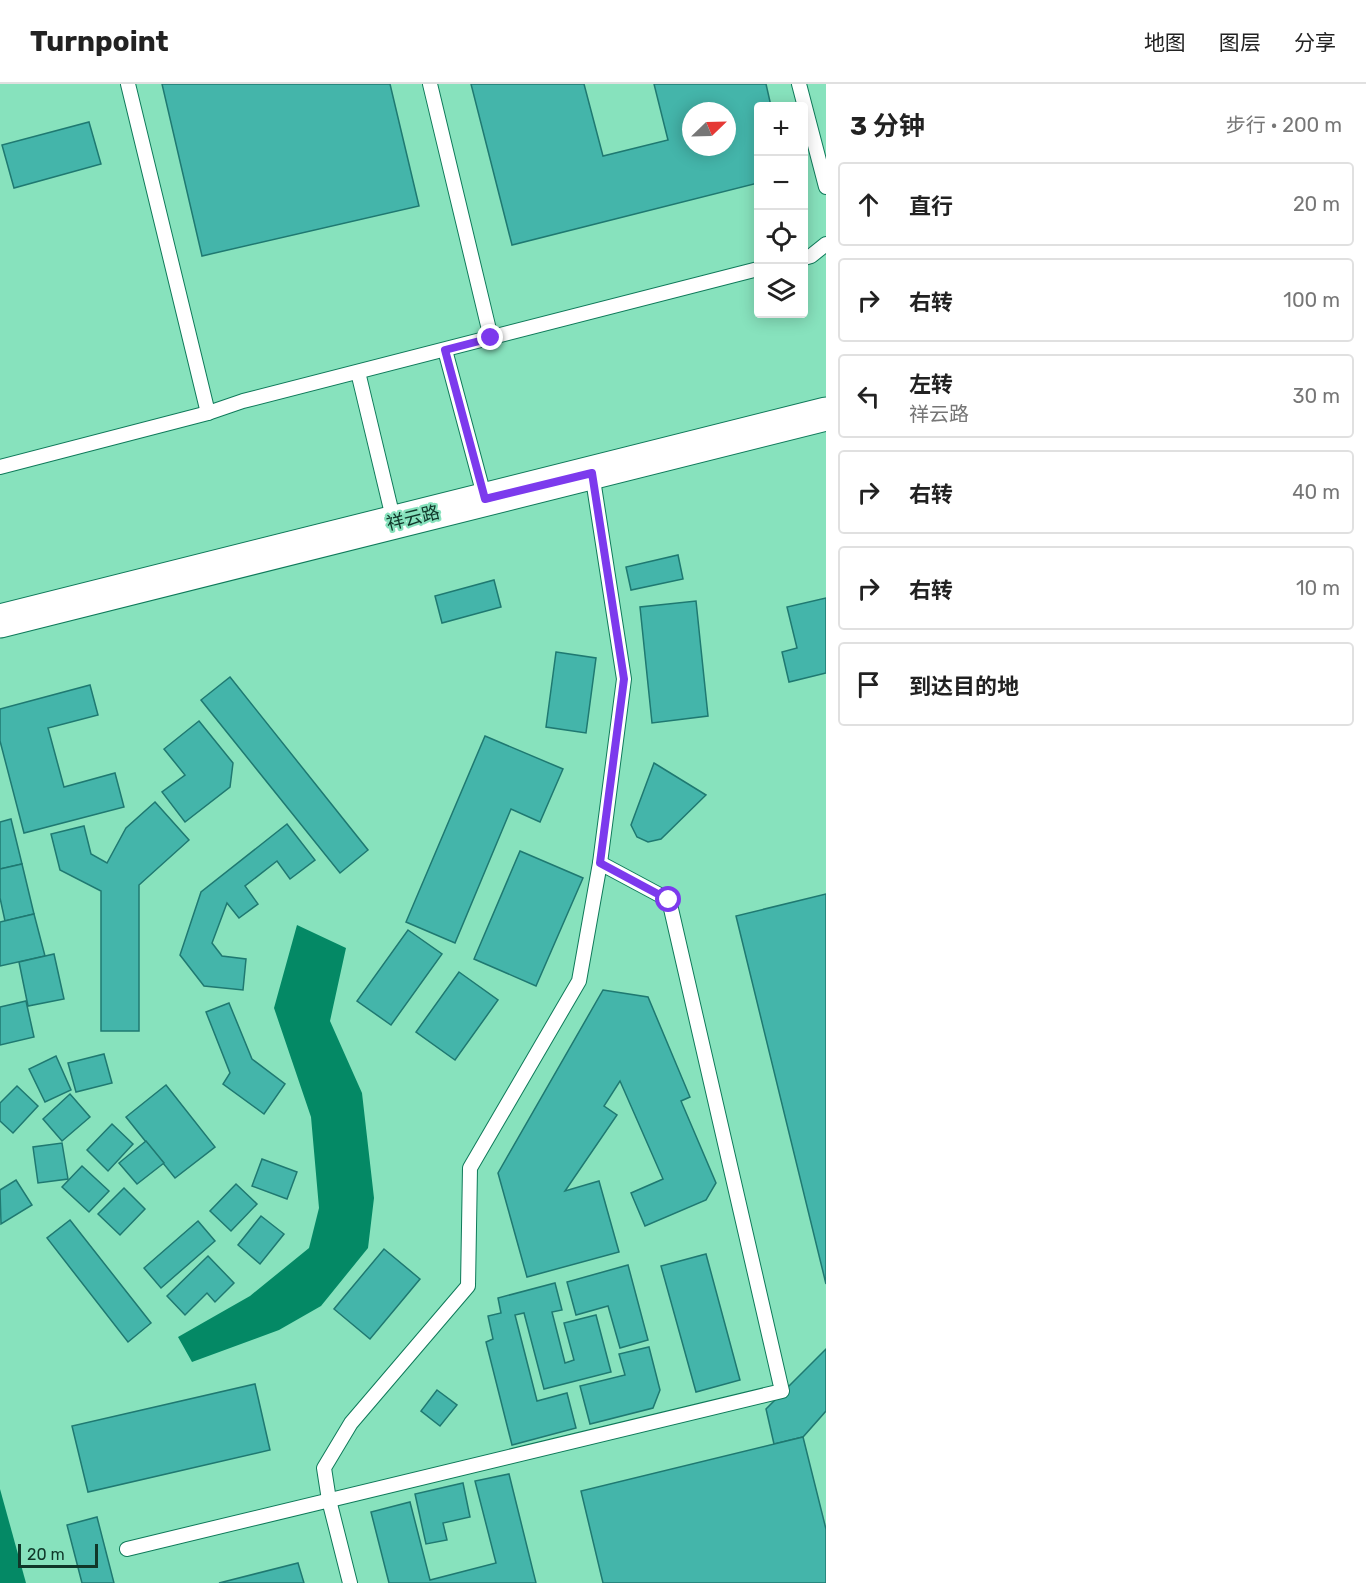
<!DOCTYPE html>
<html lang="zh">
<head>
<meta charset="utf-8">
<style>
	:root { --surface:#fff; --page:#f6f6f6; --text:#222; --muted:#767676; --line:#e0e0e0 }
	body { margin:0; font-family:Rubik,"Noto Sans SC",sans-serif; background:var(--page); color:var(--text) }
	.controls { position:absolute; right:18px; top:18px; display:grid; overflow:hidden; border-radius:6px; box-shadow:0 3px 15px #0003 }
	.controls button { width:54px; height:54px; display:grid; place-items:center; padding:0; border:0; border-bottom:2px solid var(--line); background:var(--surface); color:var(--text); font:30px sans-serif }
	.compass { position:absolute; left:682px; top:18px; width:54px; height:54px; border-radius:50%; background:var(--surface); box-shadow:0 3px 15px #0003; rotate:67deg }
	.scale { position:absolute; left:18px; bottom:15px; width:80px; box-sizing:border-box; padding-left:6px; border:3px solid #103729; border-top:0; font-size:16px; line-height:21px; white-space:nowrap; color:#103729; -webkit-text-stroke:4px #87e2bd; paint-order:stroke }
	.stop { position:absolute; width:18px; height:18px; margin:-14px; border:4px solid #7c3aed; border-radius:50%; background:#fff }
	.stop.end { background:#7c3aed; border-color:#fff; box-shadow:0 2px 6px #0008 }
	.list { margin:0; padding:0; list-style:none }
	h2 { display:flex; justify-content:space-between; align-items:center; height:78px; margin:0; padding:0 24px; font-size:26px }
	h2 small { font-size:20px; font-weight:400; color:var(--muted) }
	.list li { display:grid; grid-template-columns:39px 1fr auto; gap:18px; align-items:center; box-sizing:border-box; height:84px; margin:0 12px 12px; padding:0 12px; border:2px solid var(--line); border-radius:6px }
	.list b { display:block; font-size:22px; white-space:nowrap }
	.list p { margin:0; font-size:20px; white-space:nowrap; color:var(--muted) }
	.list em { font-size:20px; font-style:normal; color:var(--muted) }
	.icon { flex:none; width:33px; height:33px; fill:none; stroke:currentColor; stroke-width:2; stroke-linecap:round; stroke-linejoin:round }
	.map { position:relative; flex:none; width:826px; height:1499px; overflow:hidden }
	header { display:flex; align-items:center; gap:36px; box-sizing:border-box; height:84px; padding:0 30px; background:var(--surface); border-bottom:2px solid var(--line) }
	header strong { font-size:28px }
	nav { display:flex; gap:33px; margin-inline-start:auto; font-size:21px }
	main { display:flex }
	aside { flex:1; background:var(--surface) }
	.map>svg:first-child { display:block }
	.water { fill:#048965 }
	.building { fill:#44b5aa; stroke:#1f7971; stroke-width:1.5; fill-rule:evenodd }
	.lines { fill:none; stroke-linecap:round; stroke-linejoin:round }
	.service-casing { stroke:#0f7a5a; stroke-width:16 }
	.tertiary-casing { stroke:#0f7a5a; stroke-width:35 }
	.service { stroke:#fff; stroke-width:14 }
	.tertiary { stroke:#fff; stroke-width:33 }
	.route { stroke:#7c3aed; stroke-width:8 }
	.labels { text-anchor:middle; dominant-baseline:central; stroke-width:4.5; stroke-linejoin:round; paint-order:stroke }
	.street-label { font-size:18px; fill:#103729; stroke:#87e2bd }
</style>
</head>
<body>
<header>
<strong>Turnpoint</strong>
<nav><a>地图</a><a>图层</a><a>分享</a></nav>
</header>
<main>
<div class="map">
<svg width="826" height="1499" viewBox="0 0 826 1499">
	<rect width="100%" height="100%" fill="#87e2bd"/>
	<g class="water">
		<path d="M 297,841 L 346,864 L 330,937 L 362,1009 L 374,1114 L 368,1164 L 321,1222 L 279,1246 L 192,1278 L 178,1253 L 250,1212 L 309,1164 L 319,1124 L 311,1033 L 274,924 Z"/>
		<path d="M 0,1405 L 26,1499 L 0,1499 Z"/>
	</g>
	<g class="building">
		<path d="M 162,0 L 390,0 L 419,122 L 202,172 Z"/>
		<path d="M 471,0 L 584,0 L 603,72 L 668,56 L 654,0 L 766,0 L 771,22 L 758,22 L 758,99 L 512,161 ZM 691,27 L 727,27 L 727,63 L 691,63 Z"/>
		<path d="M 89,38 L 101,80 L 14,104 L 2,61 Z"/>
		<path d="M 678,471 L 683,495 L 631,506 L 626,483 Z"/>
		<path d="M 494,496 L 501,523 L 442,539 L 435,512 Z"/>
		<path d="M 826,514 L 826,589 L 789,598 L 782,568 L 797,564 L 787,523 Z"/>
		<path d="M 696,517 L 708,632 L 652,639 L 640,523 Z"/>
		<path d="M 556,568 L 596,574 L 586,649 L 546,643 Z"/>
		<path d="M 230,593 L 368,766 L 340,789 L 201,616 Z"/>
		<path d="M 90,601 L 98,631 L 48,644 L 64,703 L 115,689 L 124,723 L 24,749 L 0,657 L 0,625 Z"/>
		<path d="M 199,637 L 233,679 L 230,703 L 185,738 L 162,708 L 185,691 L 164,665 Z"/>
		<path d="M 485,652 L 563,685 L 540,738 L 511,725 L 455,859 L 406,838 Z"/>
		<path d="M 654,679 L 706,711 L 661,755 L 648,758 L 637,753 L 631,741 Z"/>
		<path d="M 155,718 L 189,756 L 139,801 L 139,947 L 101,947 L 101,807 L 60,786 L 51,750 L 84,742 L 91,770 L 107,779 L 126,744 Z"/>
		<path d="M 11,735 L 22,780 L 0,785 L 0,738 Z"/>
		<path d="M 287,740 L 315,776 L 290,795 L 277,777 L 245,802 L 258,820 L 239,834 L 227,819 L 212,859 L 222,872 L 246,875 L 243,906 L 204,902 L 180,871 L 201,808 Z"/>
		<path d="M 520,767 L 583,794 L 536,902 L 474,875 Z"/>
		<path d="M 22,780 L 34,830 L 5,837 L 0,814 L 0,785 Z"/>
		<path d="M 826,810 L 826,1200 L 736,832 Z"/>
		<path d="M 34,830 L 45,872 L 0,882 L 0,838 Z"/>
		<path d="M 408,846 L 442,870 L 391,941 L 357,917 Z"/>
		<path d="M 54,870 L 64,915 L 28,922 L 19,878 Z"/>
		<path d="M 459,888 L 498,916 L 455,976 L 416,948 Z"/>
		<path d="M 603,906 L 648,913 L 690,1013 L 681,1017 L 716,1099 L 706,1116 L 645,1142 L 631,1109 L 663,1095 L 620,997 L 604,1022 L 617,1031 L 565,1107 L 599,1097 L 619,1168 L 527,1193 L 498,1089 Z"/>
		<path d="M 26,917 L 34,953 L 0,961 L 0,923 Z"/>
		<path d="M 229,919 L 252,975 L 285,1000 L 264,1030 L 223,1000 L 230,989 L 206,928 Z"/>
		<path d="M 104,970 L 112,999 L 76,1008 L 68,979 Z"/>
		<path d="M 56,972 L 71,1006 L 45,1018 L 29,985 Z"/>
		<path d="M 166,1001 L 215,1063 L 175,1094 L 126,1033 Z"/>
		<path d="M 17,1002 L 38,1022 L 13,1049 L 0,1037 L 0,1019 Z"/>
		<path d="M 70,1010 L 90,1033 L 62,1057 L 43,1035 Z"/>
		<path d="M 112,1040 L 133,1060 L 108,1087 L 87,1066 Z"/>
		<path d="M 146,1057 L 164,1079 L 137,1100 L 119,1079 Z"/>
		<path d="M 62,1059 L 68,1095 L 38,1099 L 33,1063 Z"/>
		<path d="M 262,1075 L 297,1088 L 287,1115 L 252,1102 Z"/>
		<path d="M 82,1082 L 109,1107 L 89,1128 L 62,1103 Z"/>
		<path d="M 16,1096 L 32,1121 L 1,1140 L 0,1106 Z"/>
		<path d="M 236,1100 L 257,1120 L 231,1147 L 210,1127 Z"/>
		<path d="M 124,1104 L 145,1125 L 120,1151 L 98,1130 Z"/>
		<path d="M 261,1132 L 284,1150 L 260,1180 L 238,1161 Z"/>
		<path d="M 70,1136 L 151,1239 L 128,1258 L 47,1154 Z"/>
		<path d="M 198,1137 L 215,1157 L 161,1204 L 144,1184 Z"/>
		<path d="M 384,1165 L 420,1195 L 370,1255 L 334,1225 Z"/>
		<path d="M 706,1170 L 740,1296 L 696,1308 L 661,1182 Z"/>
		<path d="M 208,1172 L 234,1199 L 215,1218 L 207,1209 L 185,1231 L 167,1212 Z"/>
		<path d="M 628,1181 L 648,1256 L 620,1264 L 608,1222 L 576,1231 L 567,1198 Z"/>
		<path d="M 555,1199 L 562,1226 L 552,1228 L 565,1279 L 574,1276 L 564,1239 L 596,1231 L 611,1288 L 544,1305 L 524,1229 L 515,1231 L 537,1317 L 567,1309 L 576,1344 L 512,1361 L 486,1258 L 493,1255 L 488,1232 L 501,1229 L 498,1214 Z"/>
		<path d="M 649,1263 L 660,1306 L 653,1324 L 590,1340 L 580,1302 L 625,1291 L 619,1270 Z"/>
		<path d="M 826,1265 L 826,1327 L 803,1353 L 774,1360 L 766,1325 Z"/>
		<path d="M 255,1300 L 270,1366 L 88,1408 L 72,1342 Z"/>
		<path d="M 437,1306 L 457,1321 L 440,1342 L 421,1327 Z"/>
		<path d="M 803,1353 L 826,1445 L 826,1499 L 603,1499 L 581,1407 Z"/>
		<path d="M 509,1390 L 536,1499 L 389,1499 L 371,1428 L 410,1418 L 430,1496 L 496,1479 L 475,1397 Z"/>
		<path d="M 463,1399 L 470,1433 L 443,1439 L 447,1456 L 426,1460 L 415,1410 Z"/>
		<path d="M 97,1433 L 114,1499 L 82,1499 L 67,1441 Z"/>
		<path d="M 298,1479 L 304,1499 L 219,1499 Z"/>
	</g>
	<g class="lines">
		<defs>
			<g id="service">
				<path d="M 128,0 L 208,329"/>
				<path d="M 430,0 L 491,254"/>
				<path d="M 799,0 L 826,103"/>
				<path d="M 804,174 L 811,172 L 826,160"/>
				<path d="M 445,266 L 485,415"/>
				<path d="M 358,288 L 394,438"/>
				<path d="M 0,383 L 208,329 L 243,317 L 758,185"/>
				<path d="M 127,1465 L 782,1307 L 669,816 L 600,779"/>
				<path d="M 350,1499 L 329,1416 L 324,1384 L 351,1339 L 468,1202 L 470,1084 L 579,897 L 600,779 L 624,595 L 592,389"/>
			</g>
			<path id="tertiary" d="M 0,537 L 826,330"/>
		</defs>
		<use href="#service" class="service-casing"/>
		<use href="#tertiary" class="tertiary-casing"/>
		<use href="#service" class="service"/>
		<use href="#tertiary" class="tertiary"/>
	</g>
	<g class="lines">
		<path class="route" d="M 491,254 L 445,266 L 485,415 L 592,389 L 624,595 L 600,779 L 669,816"/>
	</g>
	<g class="labels">
		<g class="street-label">
			<text transform="translate(413 434) rotate(-14)">祥云路</text>
		</g>
	</g>
</svg>
<div class="controls">
<button>+</button>
<button>−</button>
<button><svg class="icon" aria-label="locate" viewBox="0 0 24 24"><circle cx="12" cy="12" r="6"/><path d="M12 2v4M12 18v4M2 12h4M18 12h4"/></svg></button>
<button><svg class="icon" aria-label="layers" viewBox="0 0 24 24"><path d="M12 4l9 5-9 5-9-5zM3 14l9 5 9-5"/></svg></button>
</div>
<svg class="compass" viewBox="-18 -18 36 36"><path d="M0-13l5 13h-10z" fill="#e53935"/><path d="M0 13l5-13h-10z" fill="#767676"/></svg>
<div class="scale">20 m</div>
<div class="stop" style="left:669px;top:816px"></div>
<div class="stop end" style="left:491px;top:254px"></div>
</div>
<aside>
<h2>3 分钟<small>步行 · 200 m</small></h2>
<ul class="list">
<li><svg class="icon" aria-label="ahead" viewBox="0 0 24 24"><path d="M12 20V5M6 11l6-6 6 6"/></svg><div><b>直行</b></div><em>20 m</em></li>
<li><svg class="icon" aria-label="right" viewBox="0 0 24 24"><path d="M7 20v-9h11M14 6l5 5-5 5"/></svg><div><b>右转</b></div><em>100 m</em></li>
<li><svg class="icon" aria-label="left" viewBox="0 0 24 24"><path d="M17 20v-9H6M10 6l-5 5 5 5"/></svg><div><b>左转</b><p>祥云路</p></div><em>30 m</em></li>
<li><svg class="icon" aria-label="right" viewBox="0 0 24 24"><path d="M7 20v-9h11M14 6l5 5-5 5"/></svg><div><b>右转</b></div><em>40 m</em></li>
<li><svg class="icon" aria-label="right" viewBox="0 0 24 24"><path d="M7 20v-9h11M14 6l5 5-5 5"/></svg><div><b>右转</b></div><em>10 m</em></li>
<li><svg class="icon" aria-label="arrive" viewBox="0 0 24 24"><path d="M6 21V4h12l-3 4 3 4H6"/></svg><div><b>到达目的地</b></div></li>
</ul>
</aside>
</main>
</body>
</html>
